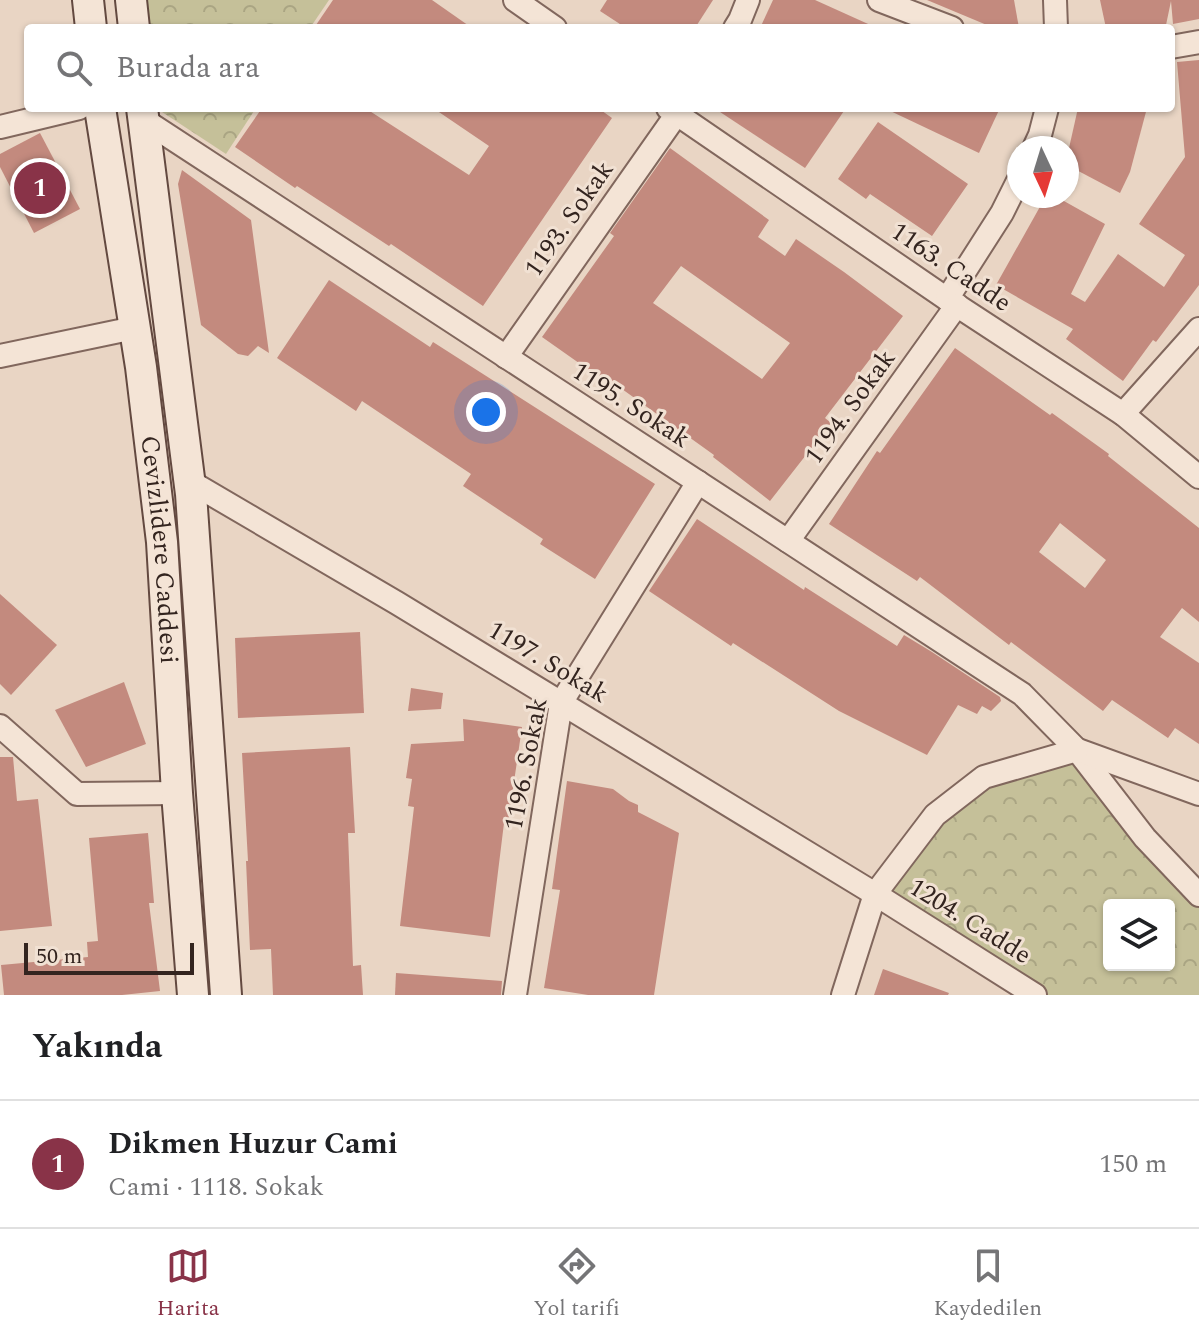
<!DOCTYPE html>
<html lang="tr">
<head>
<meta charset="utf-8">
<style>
	:root { --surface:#fff; --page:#f2f2f2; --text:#202124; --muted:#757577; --line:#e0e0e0; --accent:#893348 }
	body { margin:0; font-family:Spectral,serif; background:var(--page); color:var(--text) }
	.controls { position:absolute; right:24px; bottom:24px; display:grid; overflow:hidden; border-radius:8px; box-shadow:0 2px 6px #0004 }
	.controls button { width:72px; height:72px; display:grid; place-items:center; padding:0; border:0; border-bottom:2px solid var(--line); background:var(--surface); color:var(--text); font:40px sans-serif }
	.compass { position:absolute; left:1007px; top:136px; width:72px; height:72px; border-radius:50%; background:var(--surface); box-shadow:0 2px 6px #0004; rotate:176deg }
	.scale { position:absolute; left:24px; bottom:20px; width:170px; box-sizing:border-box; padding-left:8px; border:4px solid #33241f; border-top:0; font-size:22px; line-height:28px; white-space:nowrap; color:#33241f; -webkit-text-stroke:6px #f1e1d3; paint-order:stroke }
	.you { position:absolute; left:486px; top:412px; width:28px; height:28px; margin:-20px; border:6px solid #fff; border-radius:50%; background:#1a73e8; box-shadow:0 0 0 12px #1a73e833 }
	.badge { display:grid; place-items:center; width:52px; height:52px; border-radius:50%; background:var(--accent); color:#fff; font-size:26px; font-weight:700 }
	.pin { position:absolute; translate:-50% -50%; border:4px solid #fff; box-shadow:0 2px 8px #0006 }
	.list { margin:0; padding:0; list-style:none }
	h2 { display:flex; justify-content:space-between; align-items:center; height:104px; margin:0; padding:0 32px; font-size:34px }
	h2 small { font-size:26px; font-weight:400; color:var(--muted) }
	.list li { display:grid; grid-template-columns:52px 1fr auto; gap:24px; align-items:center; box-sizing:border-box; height:128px; padding:0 32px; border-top:2px solid var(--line) }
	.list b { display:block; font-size:30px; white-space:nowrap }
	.list p { margin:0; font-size:26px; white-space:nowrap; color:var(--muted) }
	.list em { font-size:26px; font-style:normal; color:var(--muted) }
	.icon { flex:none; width:44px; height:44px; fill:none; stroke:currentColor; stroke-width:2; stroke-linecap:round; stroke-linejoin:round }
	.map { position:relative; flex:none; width:1199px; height:995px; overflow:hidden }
	.search { position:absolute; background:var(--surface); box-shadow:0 2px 6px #0004; left:24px; right:24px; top:24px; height:88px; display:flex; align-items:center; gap:20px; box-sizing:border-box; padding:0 28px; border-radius:8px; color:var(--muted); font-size:30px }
	.sheet { height:232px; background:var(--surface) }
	nav { display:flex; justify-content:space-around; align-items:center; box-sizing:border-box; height:112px; border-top:2px solid var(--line); background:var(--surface); font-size:22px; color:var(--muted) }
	nav a { display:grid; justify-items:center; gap:4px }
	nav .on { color:var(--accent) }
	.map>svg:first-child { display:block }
	.forest { fill:url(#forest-crowns); fill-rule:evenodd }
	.building { fill:#c38a7e; fill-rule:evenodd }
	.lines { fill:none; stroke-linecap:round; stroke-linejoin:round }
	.street-casing { stroke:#81675d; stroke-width:26 }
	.secondary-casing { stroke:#634940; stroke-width:34 }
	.street { stroke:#f4e4d6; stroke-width:22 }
	.secondary { stroke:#f4e4d6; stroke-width:30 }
	.labels { text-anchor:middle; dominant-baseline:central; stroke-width:6; stroke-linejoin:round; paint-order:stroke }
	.street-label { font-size:26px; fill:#33241f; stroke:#f1e1d3 }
</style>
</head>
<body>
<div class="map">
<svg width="1199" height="995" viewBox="0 0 1199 995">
	<defs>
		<pattern id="forest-crowns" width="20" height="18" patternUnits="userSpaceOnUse" patternTransform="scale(2)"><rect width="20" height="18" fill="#c5c099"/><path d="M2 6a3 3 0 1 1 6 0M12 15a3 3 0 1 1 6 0" fill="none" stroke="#aaa583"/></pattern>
	</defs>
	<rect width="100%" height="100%" fill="#e9d5c4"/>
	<g class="forest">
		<path d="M 144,0 L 329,0 L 310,28 L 148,28 Z"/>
		<path d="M 158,108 L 256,108 L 226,154 L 159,110 Z"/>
		<path d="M 1077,750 L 1199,895 L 1199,995 L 1035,995 L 875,894 L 984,777 ZM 1109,905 L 1169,905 L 1169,965 L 1109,965 Z"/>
	</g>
	<g class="building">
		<path d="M 333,0 L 432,0 L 472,28 L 314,28 Z"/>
		<path d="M 607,0 L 713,0 L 695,28 L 626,28 L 600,11 Z"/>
		<path d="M 773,0 L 815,0 L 877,28 L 760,28 Z"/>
		<path d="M 927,0 L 1014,0 L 1019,28 L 994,28 Z"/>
		<path d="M 1100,0 L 1199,0 L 1199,19 L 1173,24 L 1171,1 L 1166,25 L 1151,28 L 1106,28 Z"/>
		<path d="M 1199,60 L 1199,285 L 1156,342 L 1153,340 L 1123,381 L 1066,339 L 1073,329 L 996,285 L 1046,196 L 1055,196 L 1105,224 L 1071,294 L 1085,302 L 1118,254 L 1164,287 L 1185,255 L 1139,224 L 1185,157 L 1177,62 Z"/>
		<path d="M 262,108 L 365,108 L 469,175 L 489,146 L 433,108 L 598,108 L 612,118 L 483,306 L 391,244 L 389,246 L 297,186 L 295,188 L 235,147 Z"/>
		<path d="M 714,108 L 846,108 L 805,168 Z"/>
		<path d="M 884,108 L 1000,108 L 979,153 Z"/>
		<path d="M 1078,108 L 1147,108 L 1130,172 L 1120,193 L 1067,165 L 1067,157 Z"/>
		<path d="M 878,122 L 968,184 L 932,236 L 870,194 L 866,199 L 838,179 Z"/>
		<path d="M 40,133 L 80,209 L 34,233 L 0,167 L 0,154 Z"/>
		<path d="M 670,148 L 769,220 L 758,237 L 785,256 L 796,239 L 844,272 L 903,316 L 825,418 L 831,423 L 770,501 L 713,457 L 714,455 L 615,384 L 613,387 L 542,337 L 614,236 L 610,233 ZM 681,266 L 790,343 L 762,379 L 653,303 Z"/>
		<path d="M 182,170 L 251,220 L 269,353 L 258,346 L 248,356 L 238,354 L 201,325 L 178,184 Z"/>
		<path d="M 329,280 L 430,347 L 433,342 L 655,484 L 595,579 L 540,544 L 543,539 L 463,486 L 471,474 L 362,401 L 356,411 L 277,358 Z"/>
		<path d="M 955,348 L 1050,415 L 1052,413 L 1109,454 L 1108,456 L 1199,528 L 1199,622 L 1182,608 L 1160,637 L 1199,663 L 1199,744 L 1175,728 L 1168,738 L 1112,700 L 1103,711 L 1011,642 L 1009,645 L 920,577 L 917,581 L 829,524 L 877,451 L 880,453 ZM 1060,523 L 1106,560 L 1085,588 L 1039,552 Z"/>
		<path d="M 697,519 L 804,590 L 805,587 L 897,646 L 904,635 L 932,652 L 1000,697 L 1001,701 L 991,711 L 982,706 L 977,714 L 958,705 L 927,755 L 839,711 L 733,643 L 731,646 L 649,591 Z"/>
		<path d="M 0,594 L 57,645 L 11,695 L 0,684 Z"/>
		<path d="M 360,632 L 364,713 L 238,718 L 235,638 Z"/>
		<path d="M 124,682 L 146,744 L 86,767 L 55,710 Z"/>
		<path d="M 411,688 L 443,693 L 441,709 L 408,711 Z"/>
		<path d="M 463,719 L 522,727 L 508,823 L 504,823 L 490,937 L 400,926 L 414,807 L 408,806 L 412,779 L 406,778 L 411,744 L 464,741 Z"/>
		<path d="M 350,747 L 355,833 L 348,833 L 353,966 L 361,965 L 363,995 L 273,995 L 271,949 L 250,950 L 246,861 L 248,861 L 242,753 Z"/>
		<path d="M 0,757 L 13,757 L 17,801 L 38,799 L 52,926 L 0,931 Z"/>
		<path d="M 567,781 L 613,789 L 629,801 L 638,805 L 638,812 L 679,833 L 654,995 L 588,995 L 544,988 L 560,890 L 552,889 Z"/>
		<path d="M 148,833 L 154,903 L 149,903 L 160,991 L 122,995 L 4,995 L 1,965 L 88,957 L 87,942 L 98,941 L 89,838 Z"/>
		<path d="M 883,969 L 949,993 L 948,995 L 874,995 Z"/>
		<path d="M 396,973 L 502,981 L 501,995 L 395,995 Z"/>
	</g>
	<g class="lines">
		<defs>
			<g id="street">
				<path d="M 515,0 L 555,28"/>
				<path d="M 879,0 L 952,28"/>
				<path d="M 1055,0 L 1056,28"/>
				<path d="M 735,28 L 740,20 L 748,0"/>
				<path d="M 1171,47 L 1199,42"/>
				<path d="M 668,108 L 947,299 L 1123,414 L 1199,477"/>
				<path d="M 144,120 L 1022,694 L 1077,750 L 1145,838 L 1199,895"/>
				<path d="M 0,127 L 79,108"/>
				<path d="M 1034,148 L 1040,135 L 1047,108"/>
				<path d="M 947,299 L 1002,213 L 1019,179"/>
				<path d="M 0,356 L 134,328"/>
				<path d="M 506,357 L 681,108"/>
				<path d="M 1123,414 L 1199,329"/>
				<path d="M 189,481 L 397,603 L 875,894 L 1035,995"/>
				<path d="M 788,541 L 957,305"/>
				<path d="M 0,726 L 77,794 L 177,793"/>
				<path d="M 1078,750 L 1199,794"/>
				<path d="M 515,995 L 561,703 L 698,482"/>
				<path d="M 843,995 L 875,894 L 935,815 L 984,777 L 1077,750"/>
			</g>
			<g id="secondary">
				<path d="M 88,0 L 91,28"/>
				<path d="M 131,0 L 134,28"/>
				<path id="s1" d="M 100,108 L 141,367 L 162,542 L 177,793 L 193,995"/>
				<path d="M 142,108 L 191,494 L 226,995"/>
			</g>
		</defs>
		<use href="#street" class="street-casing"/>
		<use href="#secondary" class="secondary-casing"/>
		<use href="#street" class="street"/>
		<use href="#secondary" class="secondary"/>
	</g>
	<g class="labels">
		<g class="street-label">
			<text transform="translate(569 219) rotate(-55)">1193. Sokak</text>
			<text transform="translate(951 267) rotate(34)">1163. Cadde</text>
			<text transform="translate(631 405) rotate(33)">1195. Sokak</text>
			<text transform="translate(850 407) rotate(-54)">1194. Sokak</text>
			<text stroke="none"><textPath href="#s1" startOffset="446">Cevizlidere Caddesi</textPath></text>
			<text transform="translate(548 662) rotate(31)">1197. Sokak</text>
			<text transform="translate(526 764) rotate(-79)">1196. Sokak</text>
			<text transform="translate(970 921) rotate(32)">1204. Cadde</text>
		</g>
	</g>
</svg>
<div class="controls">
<button><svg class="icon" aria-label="layers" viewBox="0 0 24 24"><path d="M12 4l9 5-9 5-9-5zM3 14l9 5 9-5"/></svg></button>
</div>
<svg class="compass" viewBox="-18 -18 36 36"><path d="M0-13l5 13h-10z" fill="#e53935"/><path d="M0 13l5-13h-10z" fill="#757577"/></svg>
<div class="scale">50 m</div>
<div class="you"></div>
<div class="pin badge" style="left:40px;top:188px">1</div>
<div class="search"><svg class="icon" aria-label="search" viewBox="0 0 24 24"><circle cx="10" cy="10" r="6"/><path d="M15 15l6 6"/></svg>Burada ara</div>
</div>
<section class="sheet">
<h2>Yakında<small></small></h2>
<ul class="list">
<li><span class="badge">1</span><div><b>Dikmen Huzur Cami</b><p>Cami · 1118. Sokak</p></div><em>150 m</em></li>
</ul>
</section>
<nav>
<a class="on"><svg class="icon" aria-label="map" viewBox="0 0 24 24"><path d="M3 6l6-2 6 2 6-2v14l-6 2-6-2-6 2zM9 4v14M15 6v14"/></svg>Harita</a>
<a><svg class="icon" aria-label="directions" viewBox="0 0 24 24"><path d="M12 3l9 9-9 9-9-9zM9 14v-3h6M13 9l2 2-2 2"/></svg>Yol tarifi</a>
<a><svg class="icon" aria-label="saved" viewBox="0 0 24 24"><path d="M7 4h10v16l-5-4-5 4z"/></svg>Kaydedilen</a>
</nav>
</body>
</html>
